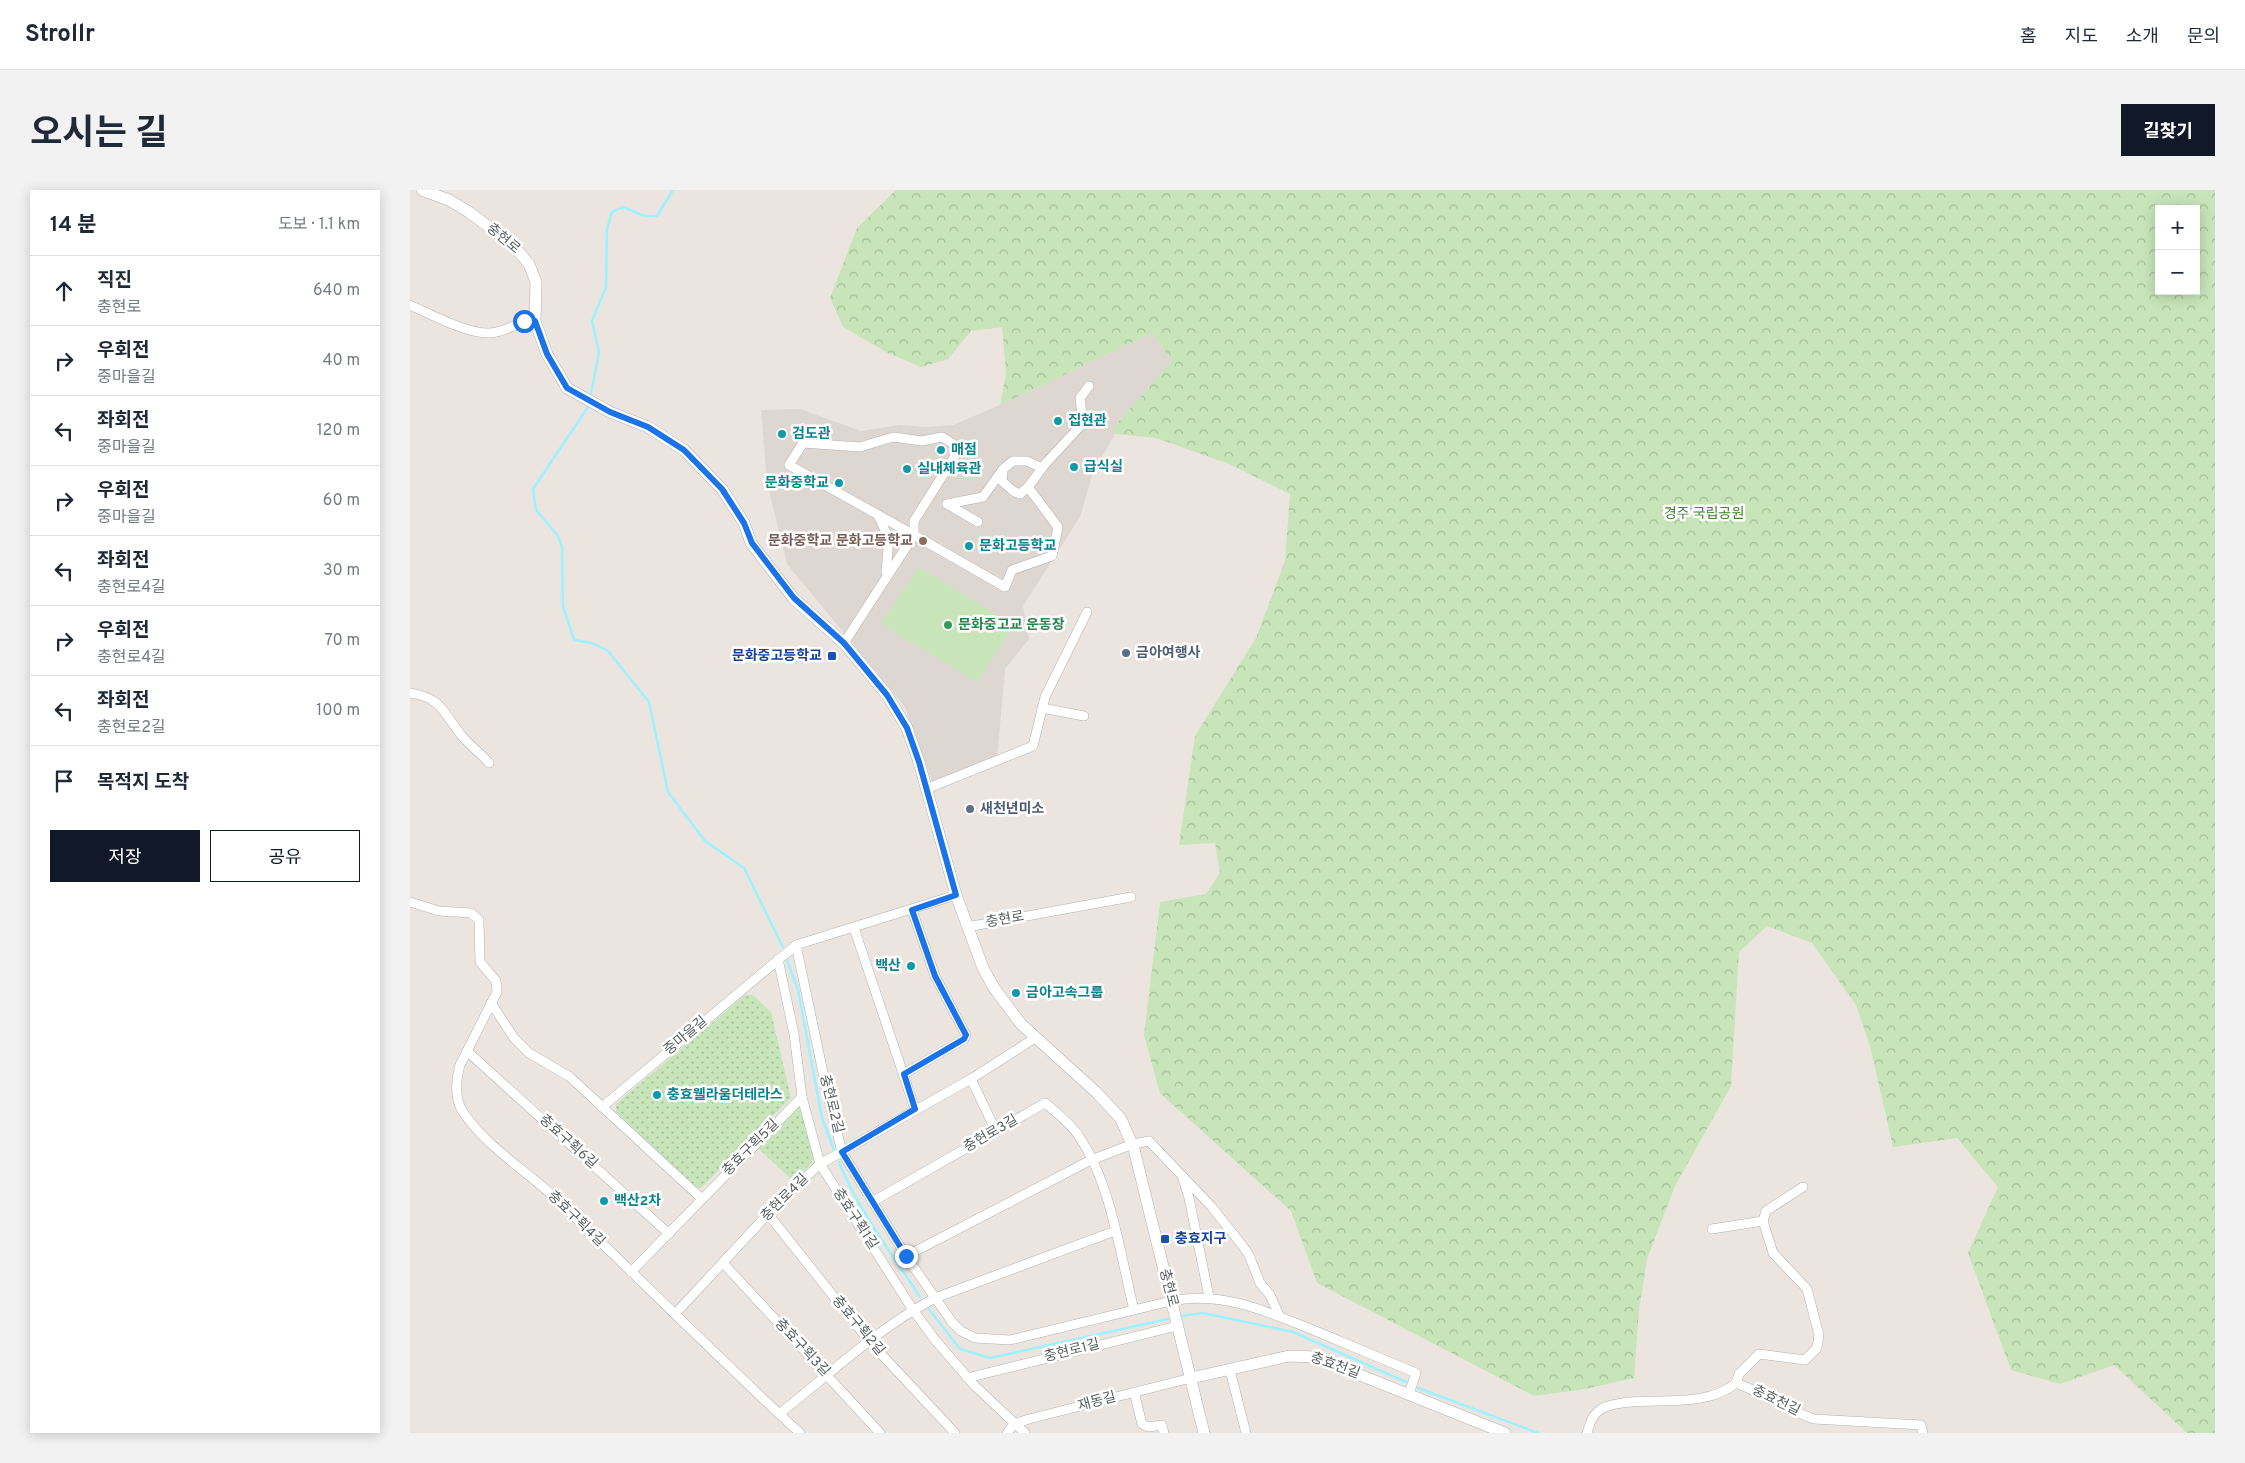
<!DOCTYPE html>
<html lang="ko">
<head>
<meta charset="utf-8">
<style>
	:root { --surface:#fff; --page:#f2f2f3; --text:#1f2937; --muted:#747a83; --line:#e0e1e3; --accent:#111827 }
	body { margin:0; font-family:Overpass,"Noto Sans KR",sans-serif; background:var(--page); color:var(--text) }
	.controls { position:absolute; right:15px; top:15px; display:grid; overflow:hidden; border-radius:0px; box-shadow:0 2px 12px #0003 }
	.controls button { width:45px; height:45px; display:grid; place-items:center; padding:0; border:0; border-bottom:1px solid var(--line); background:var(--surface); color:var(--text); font:25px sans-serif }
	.stop { position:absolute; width:15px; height:15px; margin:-11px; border:4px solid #1a73e8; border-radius:50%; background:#fff }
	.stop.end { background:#1a73e8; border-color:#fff; box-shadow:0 1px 5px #0008 }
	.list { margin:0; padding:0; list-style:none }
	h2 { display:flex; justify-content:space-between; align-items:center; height:65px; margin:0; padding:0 20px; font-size:21px }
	h2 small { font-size:16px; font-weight:400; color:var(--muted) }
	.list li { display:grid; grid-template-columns:32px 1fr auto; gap:15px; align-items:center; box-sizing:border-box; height:70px; padding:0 20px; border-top:1px solid var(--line) }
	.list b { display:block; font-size:19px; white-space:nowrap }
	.list p { margin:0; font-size:16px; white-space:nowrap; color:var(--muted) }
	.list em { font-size:16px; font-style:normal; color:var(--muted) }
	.actions { display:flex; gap:10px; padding:15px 20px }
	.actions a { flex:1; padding:11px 0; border:1px solid var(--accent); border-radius:0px; text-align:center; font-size:18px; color:var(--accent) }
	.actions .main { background:var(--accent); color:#fff }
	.icon { flex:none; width:28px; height:28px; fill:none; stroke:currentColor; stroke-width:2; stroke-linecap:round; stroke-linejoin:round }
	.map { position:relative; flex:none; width:1805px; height:1243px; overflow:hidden; border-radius:0px }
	header { display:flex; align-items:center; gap:30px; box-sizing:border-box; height:70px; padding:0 25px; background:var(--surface); border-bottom:1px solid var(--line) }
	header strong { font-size:24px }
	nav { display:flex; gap:28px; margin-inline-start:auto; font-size:18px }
	.intro { display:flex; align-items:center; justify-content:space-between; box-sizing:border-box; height:120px; padding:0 30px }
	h1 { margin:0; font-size:35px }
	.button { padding:12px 22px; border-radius:0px; background:var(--accent); color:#fff; font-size:18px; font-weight:700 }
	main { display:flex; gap:30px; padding:0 30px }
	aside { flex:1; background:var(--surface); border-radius:0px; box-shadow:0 2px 12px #0003 }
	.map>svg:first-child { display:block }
	.education { fill:#ded6d0 }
	.grass { fill:url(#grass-dots) }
	.forest { fill:url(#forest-crowns); fill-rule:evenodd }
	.pitch { fill:#c7e5b9 }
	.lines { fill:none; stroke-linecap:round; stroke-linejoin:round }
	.stream { stroke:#9cf2ff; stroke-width:2.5 }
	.minor-casing { stroke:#adb3b6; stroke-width:10 }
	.tertiary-casing { stroke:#adb3b6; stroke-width:12 }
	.minor { stroke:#fff; stroke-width:9 }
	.tertiary { stroke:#fff; stroke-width:11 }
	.route { stroke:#1a73e8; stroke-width:6 }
	.culture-dot { fill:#0f9aa8; stroke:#fff; stroke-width:2 }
	.education-dot { fill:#8d6e63; stroke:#fff; stroke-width:2 }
	.leisure-dot { fill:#2e9e5b; stroke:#fff; stroke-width:2 }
	.service-dot { fill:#5c6f8a; stroke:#fff; stroke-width:2 }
	.transit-dot { fill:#1a4fb4; stroke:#fff; stroke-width:2 }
	.labels { text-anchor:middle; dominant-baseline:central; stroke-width:5; stroke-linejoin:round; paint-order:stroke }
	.street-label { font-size:14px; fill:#585f61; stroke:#fff }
	.culture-label { font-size:14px; font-weight:bold; fill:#0d838f; stroke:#fff; text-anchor:start }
	.park-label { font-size:14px; fill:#44812f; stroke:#fff }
	.education-label { font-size:14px; font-weight:bold; fill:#785e54; stroke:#fff; text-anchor:end }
	.leisure-label { font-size:14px; font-weight:bold; fill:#27864d; stroke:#fff; text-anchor:start }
	.service-label { font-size:14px; font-weight:bold; fill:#4e5e75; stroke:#fff; text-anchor:start }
	.transit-label { font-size:14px; font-weight:bold; fill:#164399; stroke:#fff; text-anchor:end }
</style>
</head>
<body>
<header>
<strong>Strollr</strong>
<nav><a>홈</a><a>지도</a><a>소개</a><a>문의</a></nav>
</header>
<div class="intro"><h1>오시는 길</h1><a class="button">길찾기</a></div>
<main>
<aside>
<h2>14 분<small>도보 · 1.1 km</small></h2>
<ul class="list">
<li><svg class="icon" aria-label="ahead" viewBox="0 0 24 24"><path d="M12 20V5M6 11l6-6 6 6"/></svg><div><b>직진</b><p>충현로</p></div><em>640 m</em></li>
<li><svg class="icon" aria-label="right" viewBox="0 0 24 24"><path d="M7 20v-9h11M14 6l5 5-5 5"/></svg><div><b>우회전</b><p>중마을길</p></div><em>40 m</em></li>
<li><svg class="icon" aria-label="left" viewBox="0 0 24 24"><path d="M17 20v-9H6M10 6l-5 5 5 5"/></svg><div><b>좌회전</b><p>중마을길</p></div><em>120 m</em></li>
<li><svg class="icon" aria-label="right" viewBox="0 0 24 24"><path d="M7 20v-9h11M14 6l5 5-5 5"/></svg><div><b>우회전</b><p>중마을길</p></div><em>60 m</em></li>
<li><svg class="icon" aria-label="left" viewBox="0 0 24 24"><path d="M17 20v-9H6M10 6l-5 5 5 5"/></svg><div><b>좌회전</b><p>충현로4길</p></div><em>30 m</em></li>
<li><svg class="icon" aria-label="right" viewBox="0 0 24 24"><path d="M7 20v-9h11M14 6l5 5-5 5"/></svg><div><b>우회전</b><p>충현로4길</p></div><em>70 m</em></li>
<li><svg class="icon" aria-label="left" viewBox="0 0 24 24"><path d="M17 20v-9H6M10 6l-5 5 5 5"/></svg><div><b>좌회전</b><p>충현로2길</p></div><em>100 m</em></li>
<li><svg class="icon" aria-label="arrive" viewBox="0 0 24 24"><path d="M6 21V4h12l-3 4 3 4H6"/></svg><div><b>목적지 도착</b></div></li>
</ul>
<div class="actions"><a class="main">저장</a><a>공유</a></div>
</aside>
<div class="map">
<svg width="1805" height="1243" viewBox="0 0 1805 1243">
	<defs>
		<pattern id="grass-dots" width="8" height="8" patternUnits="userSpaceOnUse" patternTransform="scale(1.25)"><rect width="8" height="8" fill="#c7e5b9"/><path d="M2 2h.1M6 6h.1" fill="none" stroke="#a4bd9a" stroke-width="1.8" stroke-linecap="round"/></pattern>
		<pattern id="forest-crowns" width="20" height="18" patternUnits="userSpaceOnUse" patternTransform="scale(1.25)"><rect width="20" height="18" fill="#c7e5b9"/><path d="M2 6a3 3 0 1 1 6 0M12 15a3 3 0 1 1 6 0" fill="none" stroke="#a4bd9a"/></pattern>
	</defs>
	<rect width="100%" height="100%" fill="#ece5df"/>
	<path class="education" d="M 742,143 L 762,171 L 703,238 L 705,244 L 683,282 L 670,327 L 613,416 L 619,449 L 595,479 L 587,569 L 522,591 L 495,517 L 377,374 L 357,293 L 351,220 L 390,219 L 451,241 L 490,235 L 516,237 L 543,235 L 590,215 Z"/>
	<g class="grass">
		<path d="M 335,805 L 343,805 L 361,822 L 381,908 L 291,998 L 285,996 L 206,922 L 206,914 Z"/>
		<path d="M 389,914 L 405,967 L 400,975 L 382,990 L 347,957 Z"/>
	</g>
	<path class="forest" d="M 486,0 L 1805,0 L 1805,1243 L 1777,1243 L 1704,1175 L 1650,1194 L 1601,1180 L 1558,1063 L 1588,997 L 1547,948 L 1483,957 L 1460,856 L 1446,815 L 1402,753 L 1357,736 L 1329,762 L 1321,896 L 1265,996 L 1237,1069 L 1229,1120 L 1224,1188 L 1175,1199 L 1124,1206 L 907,1093 L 881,1021 L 750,903 L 734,845 L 750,712 L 796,704 L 810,683 L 805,653 L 769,655 L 785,546 L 846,448 L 875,371 L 880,304 L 819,274 L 746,248 L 705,244 L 703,238 L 762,171 L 742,143 L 590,215 L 596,183 L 592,137 L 561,141 L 538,169 L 511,177 L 478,163 L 433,137 L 420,108 L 447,38 ZM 1749,19 L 1786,19 L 1786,101 L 1749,101 Z"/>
	<path class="pitch" d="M 509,377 L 604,435 L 567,492 L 471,434 Z"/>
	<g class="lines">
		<g class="stream">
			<path d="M 180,208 L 189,163 L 182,131 L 196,97 L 197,39 L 202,22 L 213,17 L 235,26 L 247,26 L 263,0"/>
			<path d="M 180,214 L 123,299 L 126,320 L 148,346 L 152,357 L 153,416 L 164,450 L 182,453 L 198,461 L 239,512 L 258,602 L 295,651 L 334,678 L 373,757"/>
			<path d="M 377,770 L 388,800 L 412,928 L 424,960"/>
			<path d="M 429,972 C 448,1020 482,1064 510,1107"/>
			<path d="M 518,1118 L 550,1159 L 580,1168 L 758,1129"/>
			<path d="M 772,1126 L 793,1123 L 883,1142 L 996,1192"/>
			<path d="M 1008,1198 L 1128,1243"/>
		</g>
		<defs>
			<g id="minor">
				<path d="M 0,115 C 22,125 57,144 80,143 C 97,142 108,131 125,131"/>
				<path d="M 593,280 L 592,291 L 603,301 L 610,304 L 618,297"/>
				<path d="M 537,314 L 573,307 L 593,279 L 603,271 L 617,271 L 632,278"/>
				<path d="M 537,314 L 568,332"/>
				<path d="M 468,325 L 479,349 L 476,382"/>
				<path d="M 434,453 L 504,345 L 379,275 L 393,253 L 450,257 L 483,247 L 512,251 L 532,247 L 550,258 L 504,331 L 504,345 L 595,397 L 602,380 L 642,366 L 648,337 L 618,297 L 636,273 L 673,233 L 670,208 L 679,196"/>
				<path d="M 0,503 C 33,508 33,523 52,546 C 60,556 71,563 79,573"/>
				<path d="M 632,518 L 674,526"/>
				<path d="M 516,599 L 623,556 L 635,507 L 677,422"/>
				<path d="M 0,712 L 29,721 L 61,723 L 69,730 L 70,772 L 86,791 L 87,802 L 50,875 C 46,890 44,908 53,922 C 76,956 115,980 144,1007 C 226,1085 306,1166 390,1243"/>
				<path d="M 557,737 L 721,707"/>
				<path d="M 444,738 L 505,919"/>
				<path d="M 386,755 L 419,911 L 432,962 L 496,1066 L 542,1132 L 551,1141 L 565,1148 L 600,1150 L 761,1111 C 813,1100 860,1123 908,1142 C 941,1156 973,1169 1006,1183 L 999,1204"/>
				<path d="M 368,769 L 384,844 L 392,907 L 410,974 L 503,1120 L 526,1151 L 564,1195 L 615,1243"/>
				<path d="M 81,813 L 104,848 L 119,863 L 160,887 L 291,1008"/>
				<path d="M 57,861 L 259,1044"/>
				<path d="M 494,884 L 554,849 L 556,845 L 525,786 L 502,720"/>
				<path d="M 561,889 L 586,941"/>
				<path d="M 192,917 L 386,755 L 546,705"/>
				<path d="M 773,989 L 779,1008 L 799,1107"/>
				<path d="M 462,1012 L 635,913 C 647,923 660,933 668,945 C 701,992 710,1064 724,1120"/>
				<path d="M 358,1024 L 459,1151 L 545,1243"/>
				<path d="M 1353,1031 L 1356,1021 L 1393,997"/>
				<path d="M 1302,1039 L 1353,1031 L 1363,1063 L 1397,1099 L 1409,1145 L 1407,1158 L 1395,1170 L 1349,1164 L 1329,1184 L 1326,1193"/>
				<path d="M 496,1066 L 681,970 L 723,954 L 739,951 L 801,1016 L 832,1055 L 839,1065 L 850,1093 L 860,1105 L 870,1127"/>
				<path d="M 313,1073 L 470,1243"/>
				<path d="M 221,1082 L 392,907"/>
				<path d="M 265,1124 L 369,1012 L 410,974 L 561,889 L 625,848"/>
				<path d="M 820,1180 L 836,1243"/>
				<path d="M 557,1188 L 767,1136"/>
				<path d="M 724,1202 L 732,1234 L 738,1237 L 752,1235 L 754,1243"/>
				<path d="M 369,1224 C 420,1184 468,1138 525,1108 L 705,1041"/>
				<path d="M 597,1243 L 604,1234 L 619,1229 L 781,1188"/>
				<path d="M 1177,1243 C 1180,1233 1183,1223 1193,1218 C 1201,1214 1212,1213 1220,1212 C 1254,1209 1299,1216 1326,1193 C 1353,1203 1377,1220 1404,1229 L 1511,1235 L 1513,1243"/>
			</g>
			<g id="tertiary">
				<path d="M 12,0 L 39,10 L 59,22 L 103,55 L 119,74 L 126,92 L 125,131 L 137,164 L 157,198 L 200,222 L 238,237 L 274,260 L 312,299 L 334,333 L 341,353 L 384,409 L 434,453 L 477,505 L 497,538 L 509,572 L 546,705 L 573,778 L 584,798 L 611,834 L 686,902 L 711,929 L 724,959 L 794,1243"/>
				<path d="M 781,1188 L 879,1166 L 905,1167 L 1095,1243"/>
			</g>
		</defs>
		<use href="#minor" class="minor-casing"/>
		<use href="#tertiary" class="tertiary-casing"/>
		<use href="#minor" class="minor"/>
		<use href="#tertiary" class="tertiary"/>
	</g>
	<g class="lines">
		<path class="route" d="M 114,131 L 125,131 L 137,164 L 157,198 L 200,222 L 238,237 L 274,260 L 312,299 L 334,333 L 342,353 L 384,408 L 434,453 L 477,505 L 497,538 L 509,572 L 546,705 L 502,720 L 525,786 L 556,845 L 554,849 L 494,884 L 505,919 L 432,962 L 496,1066"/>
	</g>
	<g class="culture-dot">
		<circle cx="648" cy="231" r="5"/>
		<circle cx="372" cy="244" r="5"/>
		<circle cx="531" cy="260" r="5"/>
		<circle cx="664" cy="277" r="5"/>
		<circle cx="497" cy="279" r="5"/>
		<circle cx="429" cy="293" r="5"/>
		<circle cx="559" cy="356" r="5"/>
		<circle cx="501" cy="776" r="5"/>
		<circle cx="606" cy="803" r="5"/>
		<circle cx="247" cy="905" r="5"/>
		<circle cx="194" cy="1011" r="5"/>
	</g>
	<circle class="education-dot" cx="513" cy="351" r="5"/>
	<circle class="leisure-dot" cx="538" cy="435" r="5"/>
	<g class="service-dot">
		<circle cx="716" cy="463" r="5"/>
		<circle cx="560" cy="619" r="5"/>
	</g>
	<g class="transit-dot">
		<rect x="417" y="461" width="10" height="10" rx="2.5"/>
		<rect x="750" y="1044" width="10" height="10" rx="2.5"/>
	</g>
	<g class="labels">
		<g class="street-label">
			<text transform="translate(93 49) rotate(40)">충현로</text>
			<text transform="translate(595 730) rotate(-10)">충현로</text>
			<text transform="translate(276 846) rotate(-40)">중마을길</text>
			<text transform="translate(421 914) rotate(76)">충현로2길</text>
			<text transform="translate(581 944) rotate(-30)">충현로3길</text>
			<text transform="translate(158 952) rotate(42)">충효구획6길</text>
			<text transform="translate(341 958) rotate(-45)">충효구획5길</text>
			<text transform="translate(375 1008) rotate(-45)">충현로4길</text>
			<text transform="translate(166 1029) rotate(44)">충효구획4길</text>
			<text transform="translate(445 1029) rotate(57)">충효구획1길</text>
			<text transform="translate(758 1098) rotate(76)">충현로</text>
			<text transform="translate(448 1136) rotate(50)">충효구획2길</text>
			<text transform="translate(392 1158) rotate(47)">충효구획3길</text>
			<text transform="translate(662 1161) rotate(-14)">충현로1길</text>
			<text transform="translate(925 1176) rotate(20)">충효천길</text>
			<text transform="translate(1366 1211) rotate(26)">충효천길</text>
			<text transform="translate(687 1212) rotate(-15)">재동길</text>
		</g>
		<g class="culture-label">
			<text x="658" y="231">집현관</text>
			<text x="382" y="244">검도관</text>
			<text x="541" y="260">매점</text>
			<text x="674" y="277">급식실</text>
			<text x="507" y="279">실내체육관</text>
			<text x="419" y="293" text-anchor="end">문화중학교</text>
			<text x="569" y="356">문화고등학교</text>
			<text x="491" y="776" text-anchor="end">백산</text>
			<text x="616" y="803">금아고속그룹</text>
			<text x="257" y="905">충효웰라움더테라스</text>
			<text x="204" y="1011">백산2차</text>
		</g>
		<g class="park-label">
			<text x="1294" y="324">경주 국립공원</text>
		</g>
		<g class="education-label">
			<text x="503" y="351">문화중학교 문화고등학교</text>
		</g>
		<g class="leisure-label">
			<text x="548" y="435">문화중고교 운동장</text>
		</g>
		<g class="service-label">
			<text x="726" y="463">금아여행사</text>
			<text x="570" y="619">새천년미소</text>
		</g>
		<g class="transit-label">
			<text x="412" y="466">문화중고등학교</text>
			<text x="765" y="1049" text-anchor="start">충효지구</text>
		</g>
	</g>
</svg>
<div class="controls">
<button>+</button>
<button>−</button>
</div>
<div class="stop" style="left:114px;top:131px"></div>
<div class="stop end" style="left:496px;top:1066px"></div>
</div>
</main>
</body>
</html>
